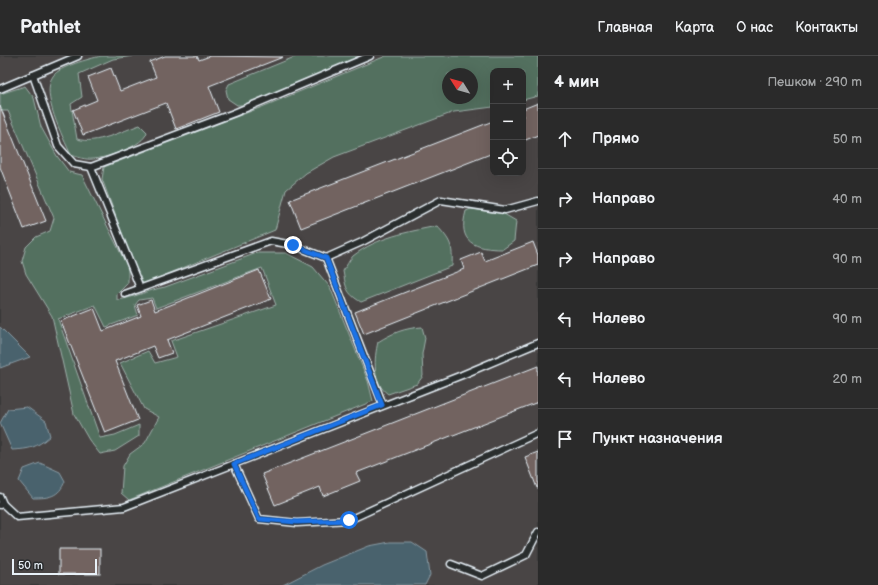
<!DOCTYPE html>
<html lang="ru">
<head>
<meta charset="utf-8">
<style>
	:root { --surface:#2a2a2a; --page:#323232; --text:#f1f3f6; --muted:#a5a7a8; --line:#464647 }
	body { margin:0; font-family:"Balsamiq Sans",sans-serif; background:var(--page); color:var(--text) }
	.controls { position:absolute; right:12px; top:12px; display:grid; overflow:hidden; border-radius:8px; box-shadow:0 4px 16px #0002 }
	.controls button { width:36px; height:36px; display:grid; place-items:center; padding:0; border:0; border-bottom:1px solid var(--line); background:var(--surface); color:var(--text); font:20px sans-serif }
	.compass { position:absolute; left:442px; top:12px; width:36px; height:36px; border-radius:50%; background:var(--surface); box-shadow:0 4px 16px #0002; rotate:307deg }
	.scale { position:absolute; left:12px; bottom:10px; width:85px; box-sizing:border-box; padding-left:4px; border:2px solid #e8f1f8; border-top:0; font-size:11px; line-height:14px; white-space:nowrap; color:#e8f1f8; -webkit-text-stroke:3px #2a2d2e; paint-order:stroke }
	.stop { position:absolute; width:12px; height:12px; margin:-9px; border:3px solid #1a73e8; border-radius:50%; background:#fff }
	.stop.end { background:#1a73e8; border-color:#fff; box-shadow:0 1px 4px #0008 }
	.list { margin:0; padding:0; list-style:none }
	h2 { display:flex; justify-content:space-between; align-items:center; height:52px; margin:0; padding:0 16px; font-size:17px }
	h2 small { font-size:13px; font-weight:400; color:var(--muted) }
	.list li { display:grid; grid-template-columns:26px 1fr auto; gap:12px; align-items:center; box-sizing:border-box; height:60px; padding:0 16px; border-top:1px solid var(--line) }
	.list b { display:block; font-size:15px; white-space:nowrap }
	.list em { font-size:13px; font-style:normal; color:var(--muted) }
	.icon { flex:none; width:22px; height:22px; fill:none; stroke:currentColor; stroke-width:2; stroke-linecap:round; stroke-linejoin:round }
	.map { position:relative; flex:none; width:538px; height:529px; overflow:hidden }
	header { display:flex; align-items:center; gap:24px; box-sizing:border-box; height:56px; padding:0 20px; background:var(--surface); border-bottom:1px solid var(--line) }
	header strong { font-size:19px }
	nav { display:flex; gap:22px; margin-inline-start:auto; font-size:14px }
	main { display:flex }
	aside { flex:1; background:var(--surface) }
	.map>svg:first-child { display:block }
	.built { fill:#494544; fill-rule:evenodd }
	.green { fill:#536f5e; stroke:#9eb0ab; fill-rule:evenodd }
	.water { fill:#49626d; stroke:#899ba5 }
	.building { fill:#726461; stroke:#e8f1f8 }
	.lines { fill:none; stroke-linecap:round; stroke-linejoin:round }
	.service-casing { stroke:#e8f1f8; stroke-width:9 }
	.service { stroke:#2a2d2e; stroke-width:6 }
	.route { stroke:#1a73e8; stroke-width:5 }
</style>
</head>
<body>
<header>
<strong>Pathlet</strong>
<nav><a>Главная</a><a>Карта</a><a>О нас</a><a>Контакты</a></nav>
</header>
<main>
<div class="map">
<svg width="538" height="529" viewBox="0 0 538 529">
	<rect width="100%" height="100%" fill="#383838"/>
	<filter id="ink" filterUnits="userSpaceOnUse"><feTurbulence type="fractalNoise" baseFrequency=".025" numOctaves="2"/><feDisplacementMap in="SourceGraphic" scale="8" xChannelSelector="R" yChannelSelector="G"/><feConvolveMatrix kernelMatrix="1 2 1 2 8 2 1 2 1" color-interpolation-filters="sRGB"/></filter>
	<g filter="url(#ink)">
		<path class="built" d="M 0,0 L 538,0 L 538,529 L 0,529 ZM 493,15 L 523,15 L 523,117 L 493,117 ZM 448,18 L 472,18 L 472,42 L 448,42 Z"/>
		<g class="green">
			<path d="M 101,0 L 133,0 L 113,3 L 79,18 L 82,41 L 71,48 L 77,83 C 96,89 122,75 140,69 L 147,76 C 144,90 107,102 93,103 C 85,104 78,101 71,99 C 63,81 40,38 53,20 C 60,10 89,3 101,0 Z"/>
			<path d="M 297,0 L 362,0 L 245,49 L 237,49 L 228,43 L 226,34 L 229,28 Z"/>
			<path d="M 386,0 L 538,0 L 538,40 L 523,44 L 523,15 L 493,15 L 493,51 L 454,56 L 334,101 L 306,117 L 286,134 L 275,174 L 141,229 L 102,123 L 104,111 L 262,51 ZM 448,18 L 472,18 L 472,42 L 448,42 Z"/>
			<path d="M 25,30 L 34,42 L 41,71 L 57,100 L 69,116 L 82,119 L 128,212 L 128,227 L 117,238 L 117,244 C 134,242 148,234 165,231 L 257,197 L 286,197 L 313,211 L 330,231 L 368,325 L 373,345 L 129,444 L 121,437 L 123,410 L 130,398 L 145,387 L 159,361 L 144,353 L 120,307 L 148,295 L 155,307 L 177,301 L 171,285 L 276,249 L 262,212 L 156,252 L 152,242 L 139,244 L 135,249 L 138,259 L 106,271 L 95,249 L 58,263 L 100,382 L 115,379 L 139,369 L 139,380 L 115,395 L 100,398 L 89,384 L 74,358 L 52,260 L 26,218 L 22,205 L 26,191 L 36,181 L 50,175 L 54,162 L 8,55 L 0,55 L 0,38 Z"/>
			<path d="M 471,153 L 504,158 L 516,165 L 514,185 L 503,193 C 475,193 457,187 466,155 Z"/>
			<path d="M 437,170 C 451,185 453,190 452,210 L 361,246 C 346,237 346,232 343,215 C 346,211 349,204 353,200 C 377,181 408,176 437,170 Z"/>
			<path d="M 422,271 L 425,282 L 422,298 L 423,320 L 417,328 L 388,338 C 372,327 374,302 378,286 C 392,277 405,272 422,271 Z"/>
		</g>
		<g class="water">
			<path d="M 0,271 L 30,301 L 0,312 Z"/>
			<path d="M 27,351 L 46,365 L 50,380 C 36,392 30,393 12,394 L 0,367 L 8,353 Z"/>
			<path d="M 40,407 L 60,416 L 65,425 C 59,441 49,442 33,442 L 19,425 L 24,413 Z"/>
			<path d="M 390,486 L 412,486 L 427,496 L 430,519 L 425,529 L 283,529 L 322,509 L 369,490 Z"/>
		</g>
		<g class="building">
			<path d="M 165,0 L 197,0 L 199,4 L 210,0 L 283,1 L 209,30 L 219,56 L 176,73 L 166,47 L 83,79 L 73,54 L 97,44 L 88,21 L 111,12 L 120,35 L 156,21 L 150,6 Z"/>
			<path d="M 538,47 L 538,79 L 523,85 L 523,53 Z"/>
			<path d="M 0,50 L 46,165 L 24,173 L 0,111 Z"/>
			<path d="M 493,65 L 493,97 L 301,172 L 290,144 Z"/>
			<path d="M 533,186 L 538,199 L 538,209 L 364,278 L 355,256 L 464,213 L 461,204 L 481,196 L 485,205 Z"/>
			<path d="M 259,214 L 271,243 L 167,284 L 172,297 L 158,302 L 153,290 L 115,305 L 138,364 L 105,377 L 61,265 L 94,252 L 103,275 L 141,260 L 137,249 L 151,244 L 155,255 Z"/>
			<path d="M 538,310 L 538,346 L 356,417 L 360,425 L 323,440 L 320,431 L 275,449 L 262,418 Z"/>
			<path d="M 538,396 L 538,432 L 537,432 L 525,401 Z"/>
			<rect x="59" y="493" width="41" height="25"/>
		</g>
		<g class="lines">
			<defs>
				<g id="service">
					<path d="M 33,19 L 58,90 L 74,108 L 91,111 L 234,57 L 370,0"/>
					<path d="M 0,33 L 78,0"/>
					<path d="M 91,111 L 140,232"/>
					<path d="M 326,202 L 383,349"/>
					<path d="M 125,238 L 271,185 L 293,189 L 326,202 L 362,186 L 441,144 L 505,154 L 538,145"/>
					<path d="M 234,408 L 259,463 L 297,467 L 349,464 L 538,377"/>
					<path d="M 0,441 L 3,448 L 0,449"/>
					<path d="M 3,448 L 17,461 L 124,451 L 462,319 L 538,287"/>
					<path d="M 451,508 L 482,520 L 526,499 L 538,476"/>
				</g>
			</defs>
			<use href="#service" class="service-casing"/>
			<use href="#service" class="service"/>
		</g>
	</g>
	<g class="lines" filter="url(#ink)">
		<path class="route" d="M 293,189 L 326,202 L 382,349 L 234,408 L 259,463 L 297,466 L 349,464"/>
	</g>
</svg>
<div class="controls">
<button>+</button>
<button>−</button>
<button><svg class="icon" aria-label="locate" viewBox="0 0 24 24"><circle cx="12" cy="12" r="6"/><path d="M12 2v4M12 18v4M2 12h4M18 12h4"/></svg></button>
</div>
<svg class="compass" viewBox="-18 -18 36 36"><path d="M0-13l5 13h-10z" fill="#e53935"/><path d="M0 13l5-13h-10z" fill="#a5a7a8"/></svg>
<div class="scale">50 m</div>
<div class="stop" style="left:349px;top:464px"></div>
<div class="stop end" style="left:293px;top:189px"></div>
</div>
<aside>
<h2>4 мин<small>Пешком · 290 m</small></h2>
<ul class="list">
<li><svg class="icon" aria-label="ahead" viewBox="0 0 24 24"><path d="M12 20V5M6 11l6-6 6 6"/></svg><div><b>Прямо</b></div><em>50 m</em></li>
<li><svg class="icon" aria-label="right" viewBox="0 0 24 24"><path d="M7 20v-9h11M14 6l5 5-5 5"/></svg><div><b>Направо</b></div><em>40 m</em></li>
<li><svg class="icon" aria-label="right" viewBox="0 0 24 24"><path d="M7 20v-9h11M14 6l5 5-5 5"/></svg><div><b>Направо</b></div><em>90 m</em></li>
<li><svg class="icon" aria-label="left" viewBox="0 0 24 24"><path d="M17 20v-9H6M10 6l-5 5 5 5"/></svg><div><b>Налево</b></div><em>90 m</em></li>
<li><svg class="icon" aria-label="left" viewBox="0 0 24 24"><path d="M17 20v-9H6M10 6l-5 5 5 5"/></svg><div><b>Налево</b></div><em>20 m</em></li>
<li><svg class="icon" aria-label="arrive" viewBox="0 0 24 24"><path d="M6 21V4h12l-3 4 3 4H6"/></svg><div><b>Пункт назначения</b></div></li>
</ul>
</aside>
</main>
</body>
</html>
